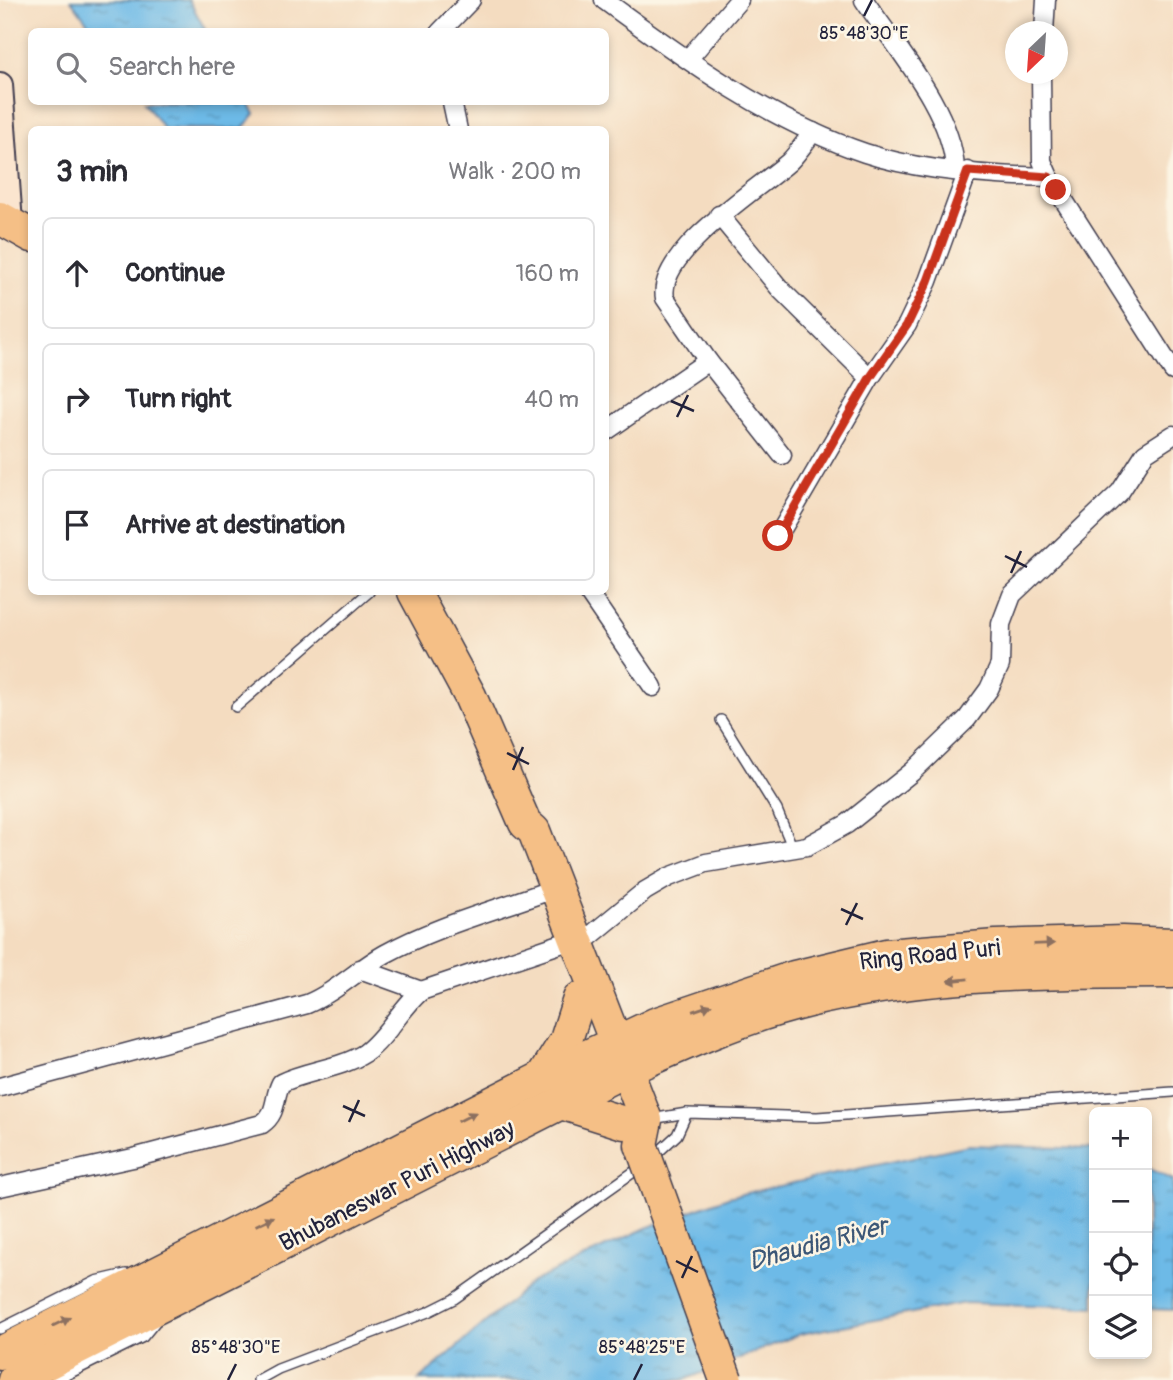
<!DOCTYPE html>
<html lang="en">
<head>
<meta charset="utf-8">
<style>
	:root { --surface:#fff; --page:#f2f2f3; --text:#2b2b33; --muted:#7c7c81; --line:#e1e1e2 }
	body { margin:0; font-family:Pangolin,sans-serif; background:var(--page); color:var(--text) }
	.controls { position:absolute; right:21px; bottom:21px; display:grid; overflow:hidden; border-radius:10px; box-shadow:0 4px 10px #0003 }
	.controls button { width:63px; height:63px; display:grid; place-items:center; padding:0; border:0; border-bottom:2px solid var(--line); background:var(--surface); color:var(--text); font:35px sans-serif }
	.compass { position:absolute; left:1005px; top:21px; width:63px; height:63px; border-radius:50%; background:var(--surface); box-shadow:0 4px 10px #0003; rotate:205deg }
	.stop { position:absolute; width:21px; height:21px; margin:-16px; border:5px solid #c8321e; border-radius:50%; background:#fff }
	.stop.end { background:#c8321e; border-color:#fff; box-shadow:0 2px 7px #0008 }
	.list { margin:0; padding:0; list-style:none }
	h2 { display:flex; justify-content:space-between; align-items:center; height:91px; margin:0; padding:0 28px; font-size:30px }
	h2 small { font-size:23px; font-weight:400; color:var(--muted) }
	.list li { display:grid; grid-template-columns:46px 1fr auto; gap:21px; align-items:center; box-sizing:border-box; height:112px; margin:0 14px 14px; padding:0 14px; border:2px solid var(--line); border-radius:10px }
	.list b { display:block; font-size:26px; white-space:nowrap }
	.list em { font-size:23px; font-style:normal; color:var(--muted) }
	.icon { flex:none; width:38px; height:38px; fill:none; stroke:currentColor; stroke-width:2; stroke-linecap:round; stroke-linejoin:round }
	.map { position:relative; flex:none; width:1173px; height:1380px; overflow:hidden }
	.search { position:absolute; background:var(--surface); box-shadow:0 4px 10px #0003; left:28px; top:28px; width:581px; height:77px; display:flex; align-items:center; gap:18px; box-sizing:border-box; padding:0 24px; border-radius:10px; color:var(--muted); font-size:26px }
	.panel { position:absolute; background:var(--surface); box-shadow:0 4px 10px #0003; left:28px; top:126px; width:581px; height:469px; border-radius:10px }
	.map>svg:first-child { display:block }
	.water { fill:url(#water-ripples); stroke:#486e91; stroke-width:2 }
	.lines { fill:none; stroke-linecap:round; stroke-linejoin:round }
	.lane-casing { stroke:#423e4f; stroke-width:12 }
	.street-casing { stroke:#423e4f; stroke-width:21 }
	.secondary-casing { stroke:#423e4f; stroke-width:28 }
	.highway-casing { stroke:#423e4f; stroke-width:35 }
	.lane { stroke:#fff; stroke-width:9 }
	.street { stroke:#fff; stroke-width:18 }
	.secondary { stroke:#fbe5cf; stroke-width:24 }
	.highway { stroke:#f5bf86; stroke-width:32 }
	.highway-bridge-casing { stroke:#423e4f; stroke-width:35; stroke-linecap:butt }
	.highway-bridge { stroke:#f5bf86; stroke-width:32 }
	.oneway { fill:#8c7060 }
	.route { stroke:#c8321e; stroke-width:9 }
	.ticks { fill:none; stroke:#22223b; stroke-width:2.5 }
	.labels { text-anchor:middle; dominant-baseline:central; stroke-width:5; stroke-linejoin:round; paint-order:stroke }
	.street-label { font-size:24px; fill:#22223b; stroke:#fcf5e5 }
	.water-label { font-size:26px; font-style:italic; fill:#3c5777; stroke:#fcf5e5 }
	.ticks-label { font-size:18px; text-anchor:middle; fill:#22223b; stroke:#fcf5e5; stroke-width:5; stroke-linejoin:round; paint-order:stroke }
</style>
</head>
<body>
<div class="map">
<svg width="1173" height="1380" viewBox="0 0 1173 1380">
	<defs>
		<pattern id="water-ripples" width="26" height="14" patternUnits="userSpaceOnUse" patternTransform="scale(1.75)"><rect width="26" height="14" fill="#6dbae7"/><path d="M2 4q2-2 4 0t4 0M15 11q2-2 4 0t4 0" fill="none" stroke="#5997bc"/></pattern>
	</defs>
	<rect width="100%" height="100%" fill="#fcf5e5"/>
	<filter id="ink" filterUnits="userSpaceOnUse"><feTurbulence type="fractalNoise" baseFrequency=".0143" numOctaves="2"/><feDisplacementMap in="SourceGraphic" scale="14" xChannelSelector="R" yChannelSelector="G"/><feConvolveMatrix kernelMatrix="1 2 1 2 8 2 1 2 1" color-interpolation-filters="sRGB"/></filter>
	<filter id="wash" filterUnits="userSpaceOnUse"><feTurbulence type="fractalNoise" baseFrequency=".00686" numOctaves="4" result="noise"/><feDisplacementMap in="SourceGraphic" scale="28" xChannelSelector="R" yChannelSelector="G"/><feGaussianBlur stdDeviation="1.57" result="paint"/><feColorMatrix in="noise" values="0 0 0 0 0 0 0 0 0 0 0 0 0 0 0 0 0 1.4 0 .05"/><feComposite in="paint" operator="in"/></filter>
	<g filter="url(#wash)">
		<rect width="100%" height="100%" fill="#f4dcc0"/>
		<g class="water">
			<path d="M 71,0 L 189,0 L 206,31 L 94,31 Z"/>
			<path d="M 144,102 L 248,102 L 255,114 L 242,129 L 164,129 Z"/>
			<path d="M 969,1145 L 1094,1149 L 1094,1307 L 965,1303 L 800,1334 L 684,1380 L 419,1380 L 532,1282 L 646,1228 L 728,1197 Z"/>
			<path d="M 1147,1168 L 1173,1180 L 1173,1310 L 1147,1309 Z"/>
		</g>
	</g>
	<g filter="url(#ink)">
		<g class="lines">
			<defs>
				<g id="lane">
					<path d="M 236,707 L 369,592"/>
					<path d="M 721,720 L 777,810 L 793,849"/>
					<path d="M 651,1119 L 687,1113 L 817,1117 L 1173,1092"/>
					<path d="M 653,1157 L 677,1135 L 687,1113"/>
					<path d="M 0,1329 L 96,1281 L 126,1274"/>
					<path d="M 56,1380 L 143,1337 L 157,1320"/>
					<path d="M 258,1380 L 278,1369 L 428,1312 L 454,1299 L 642,1166"/>
				</g>
				<g id="street">
					<path d="M 604,0 C 684,59 770,121 865,153 C 919,171 992,176 1049,177"/>
					<path d="M 864,0 C 896,48 952,110 955,169"/>
					<path d="M 440,32 L 471,0"/>
					<path d="M 1044,32 L 1046,0"/>
					<path d="M 688,59 L 739,0"/>
					<path d="M 1041,74 L 1042,161 L 1049,177 L 1173,371"/>
					<path d="M 452,102 L 458,130"/>
					<path d="M 719,215 L 781,290 L 870,378"/>
					<path d="M 606,431 L 708,361"/>
					<path d="M 782,455 L 708,361 L 665,298 C 656,253 758,189 789,162 C 798,153 805,142 813,132"/>
					<path d="M 778,536 L 870,378 L 907,325 L 928,281 L 968,171"/>
					<path d="M 588,592 L 653,687"/>
					<path d="M 578,946 L 645,891 L 669,877 L 706,863 L 807,846 L 847,824 L 912,772 L 967,719 L 989,689 L 1000,665 L 1001,624 L 1012,595 L 1120,492 L 1145,453 L 1173,435"/>
					<path d="M 360,969 L 421,991"/>
					<path d="M 0,1087 L 307,1004 C 336,992 358,969 385,954 C 434,927 489,912 542,893"/>
					<path d="M 0,1187 L 133,1158 L 262,1124 C 278,1113 273,1098 281,1083 C 308,1070 340,1069 365,1053 C 387,1037 400,1009 421,991 L 560,944"/>
				</g>
				<path id="secondary" d="M 0,85 L 10,223"/>
				<g id="highway">
					<path d="M 0,218 L 32,236"/>
					<path d="M 414,592 L 470,696 L 525,823 L 534,831 L 646,1120 L 641,1145"/>
					<path d="M 543,1077 L 566,1040 L 579,999"/>
					<path d="M 561,1103 L 624,1123"/>
					<path d="M 0,1353 L 543,1077 L 655,1024 L 794,977 L 886,955 L 996,946 L 1123,942 L 1173,944"/>
					<path d="M 14,1380 L 628,1069 C 676,1048 725,1025 776,1010 C 896,973 1048,972 1173,972"/>
				</g>
			</defs>
			<use href="#lane" class="lane-casing"/>
			<use href="#street" class="street-casing"/>
			<use href="#secondary" class="secondary-casing"/>
			<use href="#highway" class="highway-casing"/>
			<use href="#lane" class="lane"/>
			<use href="#street" class="street"/>
			<use href="#secondary" class="secondary"/>
			<use href="#highway" class="highway"/>
			<defs>
				<path id="highway-bridge" d="M 643,1150 L 726,1380"/>
			</defs>
			<use href="#highway-bridge" class="highway-bridge-casing"/>
			<use href="#highway-bridge" class="highway-bridge"/>
		</g>
		<defs><path id="oneway-solid" d="M-6-.8H1V-3.2L6.5 0L1 3.2V.8H-6Z" transform="scale(1.75)"/></defs>
		<g class="oneway">
			<use href="#oneway-solid" transform="translate(1044 944) rotate(-2)"/>
			<use href="#oneway-solid" transform="translate(958 980) rotate(174)"/>
			<use href="#oneway-solid" transform="translate(702 1008) rotate(-19)"/>
			<use href="#oneway-solid" transform="translate(467 1117) rotate(-27)"/>
			<use href="#oneway-solid" transform="translate(265 1221) rotate(-26)"/>
			<use href="#oneway-solid" transform="translate(61 1322) rotate(-26)"/>
		</g>
	</g>
	<g class="lines" filter="url(#ink)">
		<path class="route" d="M 778,536 L 870,378 L 907,325 L 928,281 L 968,171 L 1049,177 L 1056,190"/>
	</g>
	<path class="ticks" d="M 864,16 L 872,0M 671,401 L 694,411M 677,417 L 688,395M 1005,556 L 1027,567M 1011,573 L 1021,551M 507,753 L 529,764M 513,770 L 523,747M 841,909 L 863,919M 846,925 L 857,903M 343,1106 L 365,1116M 349,1122 L 359,1100M 676,1261 L 698,1272M 682,1278 L 692,1256M 228,1380 L 236,1364M 634,1380 L 642,1364"/>
	<g class="labels">
		<g class="street-label">
			<text transform="translate(930 955) rotate(-6)">Ring Road Puri</text>
			<text transform="translate(397 1186) rotate(-27)">Bhubaneswar Puri Highway</text>
		</g>
		<g class="water-label">
			<text transform="translate(818 1244) rotate(-15)">Dhaudia River</text>
		</g>
	</g>
	<g class="ticks-label">
		<text x="864" y="39">85°48'30"E</text>
		<text x="236" y="1353">85°48'30"E</text>
		<text x="642" y="1353">85°48'25"E</text>
	</g>
</svg>
<div class="controls">
<button>+</button>
<button>−</button>
<button><svg class="icon" aria-label="locate" viewBox="0 0 24 24"><circle cx="12" cy="12" r="6"/><path d="M12 2v4M12 18v4M2 12h4M18 12h4"/></svg></button>
<button><svg class="icon" aria-label="layers" viewBox="0 0 24 24"><path d="M12 4l9 5-9 5-9-5zM3 14l9 5 9-5"/></svg></button>
</div>
<svg class="compass" viewBox="-18 -18 36 36"><path d="M0-13l5 13h-10z" fill="#e53935"/><path d="M0 13l5-13h-10z" fill="#7c7c81"/></svg>
<div class="stop" style="left:778px;top:536px"></div>
<div class="stop end" style="left:1056px;top:190px"></div>
<div class="search"><svg class="icon" aria-label="search" viewBox="0 0 24 24"><circle cx="10" cy="10" r="6"/><path d="M15 15l6 6"/></svg>Search here</div>
<section class="panel">
<h2>3 min<small>Walk · 200 m</small></h2>
<ul class="list">
<li><svg class="icon" aria-label="ahead" viewBox="0 0 24 24"><path d="M12 20V5M6 11l6-6 6 6"/></svg><div><b>Continue</b></div><em>160 m</em></li>
<li><svg class="icon" aria-label="right" viewBox="0 0 24 24"><path d="M7 20v-9h11M14 6l5 5-5 5"/></svg><div><b>Turn right</b></div><em>40 m</em></li>
<li><svg class="icon" aria-label="arrive" viewBox="0 0 24 24"><path d="M6 21V4h12l-3 4 3 4H6"/></svg><div><b>Arrive at destination</b></div></li>
</ul>
</section>
</div>
</body>
</html>
